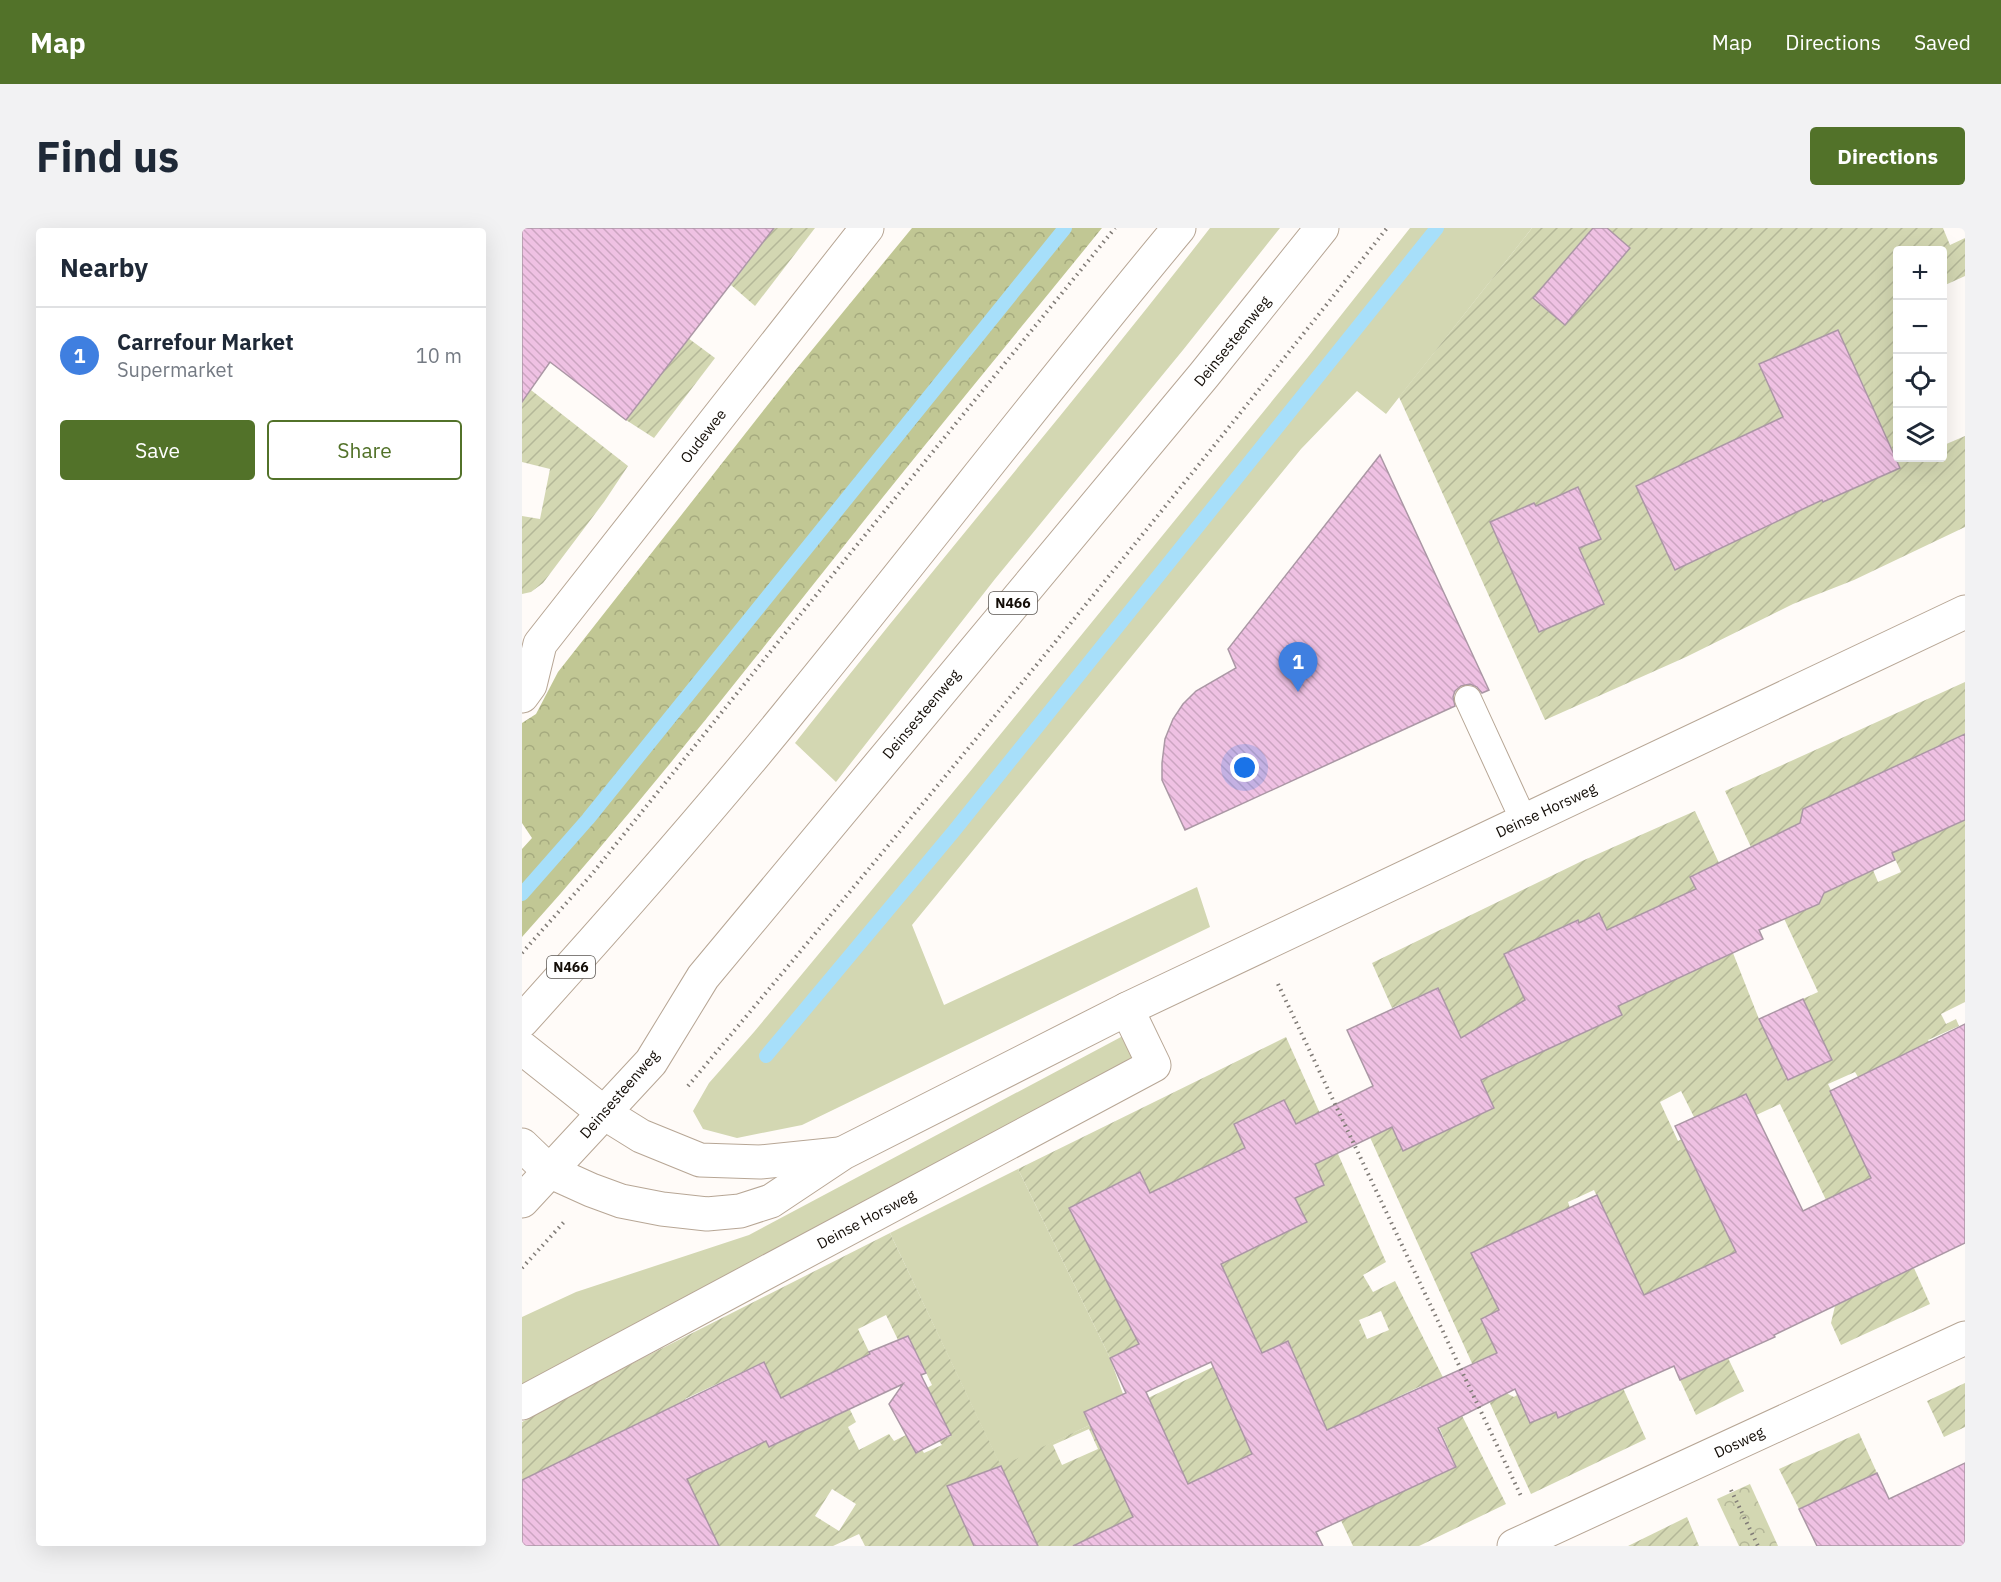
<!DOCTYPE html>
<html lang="en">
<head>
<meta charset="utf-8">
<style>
	:root { --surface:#fff; --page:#f2f2f3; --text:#1f2937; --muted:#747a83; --line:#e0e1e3; --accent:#527229 }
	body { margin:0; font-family:"IBM Plex Sans",sans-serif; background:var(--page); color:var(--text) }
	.controls { position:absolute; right:18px; top:18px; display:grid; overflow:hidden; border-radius:6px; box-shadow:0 6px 24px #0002 }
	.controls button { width:54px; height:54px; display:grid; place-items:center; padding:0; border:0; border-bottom:2px solid var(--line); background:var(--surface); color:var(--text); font:30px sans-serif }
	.you { position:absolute; left:723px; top:540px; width:21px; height:21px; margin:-15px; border:4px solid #fff; border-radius:50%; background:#1a73e8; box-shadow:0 0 0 9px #1a73e833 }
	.badge { display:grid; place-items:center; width:39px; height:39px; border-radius:50%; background:var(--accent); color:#fff; font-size:20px; font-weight:700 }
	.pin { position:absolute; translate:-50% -50px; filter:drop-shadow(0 2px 3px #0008) }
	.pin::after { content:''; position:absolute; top:32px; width:21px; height:18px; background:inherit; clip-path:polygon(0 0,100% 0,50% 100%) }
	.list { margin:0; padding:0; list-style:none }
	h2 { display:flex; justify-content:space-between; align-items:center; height:78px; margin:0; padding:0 24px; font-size:26px }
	h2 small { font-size:20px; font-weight:400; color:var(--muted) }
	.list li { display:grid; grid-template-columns:39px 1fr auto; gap:18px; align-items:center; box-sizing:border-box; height:96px; padding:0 24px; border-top:2px solid var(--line) }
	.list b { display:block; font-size:22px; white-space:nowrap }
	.list p { margin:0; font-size:20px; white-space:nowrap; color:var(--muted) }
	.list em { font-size:20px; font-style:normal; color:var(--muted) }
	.actions { display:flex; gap:12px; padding:18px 24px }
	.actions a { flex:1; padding:14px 0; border:2px solid var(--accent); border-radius:6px; text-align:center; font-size:21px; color:var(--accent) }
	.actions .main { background:var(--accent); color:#fff }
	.icon { flex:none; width:33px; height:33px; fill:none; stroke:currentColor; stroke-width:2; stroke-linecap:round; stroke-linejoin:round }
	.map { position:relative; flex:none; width:1443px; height:1318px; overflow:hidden; border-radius:6px }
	header { display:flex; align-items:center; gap:36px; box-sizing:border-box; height:84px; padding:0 30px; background:var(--accent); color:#fff }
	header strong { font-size:28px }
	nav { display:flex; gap:33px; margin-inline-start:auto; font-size:21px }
	.intro { display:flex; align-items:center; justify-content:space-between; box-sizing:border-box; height:144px; padding:0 36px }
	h1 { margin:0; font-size:42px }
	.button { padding:15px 27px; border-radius:6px; background:var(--accent); color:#fff; font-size:21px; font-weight:700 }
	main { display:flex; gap:36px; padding:0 36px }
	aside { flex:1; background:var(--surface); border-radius:6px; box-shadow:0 6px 24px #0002 }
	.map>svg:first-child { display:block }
	.grass { fill:#d3d7b2 }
	.forest { fill:url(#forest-crowns) }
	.park { fill:url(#park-crowns) }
	.garden { fill:url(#garden-furrows); fill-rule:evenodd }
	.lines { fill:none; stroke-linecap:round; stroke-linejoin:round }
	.stream { stroke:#a7dffa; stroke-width:14 }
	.building { fill:url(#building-back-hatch); stroke:#ab97a5; stroke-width:1.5; fill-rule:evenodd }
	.lane-casing { stroke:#b7a695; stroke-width:28 }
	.street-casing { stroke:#b7a695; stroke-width:35 }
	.secondary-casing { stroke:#b7a695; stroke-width:35 }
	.highway-casing { stroke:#b7a695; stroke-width:35 }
	.path { stroke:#817c77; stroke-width:4; stroke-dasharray:1.5 4.5; stroke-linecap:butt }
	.lane { stroke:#fff; stroke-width:26 }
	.street { stroke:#fff; stroke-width:33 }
	.secondary { stroke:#fff; stroke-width:33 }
	.highway { stroke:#fff; stroke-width:33 }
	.labels { text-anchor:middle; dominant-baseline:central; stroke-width:4.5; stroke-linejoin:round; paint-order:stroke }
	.shield { fill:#fff; stroke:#5a5651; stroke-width:1.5 }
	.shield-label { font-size:14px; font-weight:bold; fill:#130d07 }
	.street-label { font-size:15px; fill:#130d07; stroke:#fff }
</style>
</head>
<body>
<header>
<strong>Map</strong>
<nav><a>Map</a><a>Directions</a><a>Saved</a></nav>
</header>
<div class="intro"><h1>Find us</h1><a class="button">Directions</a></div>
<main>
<aside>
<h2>Nearby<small></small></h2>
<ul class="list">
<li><span class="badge" style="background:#3f7fe0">1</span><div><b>Carrefour Market</b><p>Supermarket</p></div><em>10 m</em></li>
</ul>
<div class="actions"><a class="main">Save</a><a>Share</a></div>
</aside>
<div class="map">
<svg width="1443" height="1318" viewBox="0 0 1443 1318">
	<defs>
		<pattern id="forest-crowns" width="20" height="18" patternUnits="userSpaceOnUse" patternTransform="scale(1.5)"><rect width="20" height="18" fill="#c1c794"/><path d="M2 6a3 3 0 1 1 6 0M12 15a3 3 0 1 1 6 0" fill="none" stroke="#a5aa7e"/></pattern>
		<pattern id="park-crowns" width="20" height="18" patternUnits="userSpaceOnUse" patternTransform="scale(1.5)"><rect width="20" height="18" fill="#d3d7b2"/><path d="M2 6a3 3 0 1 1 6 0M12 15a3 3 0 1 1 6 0" fill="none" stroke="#b4b798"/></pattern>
		<pattern id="garden-furrows" width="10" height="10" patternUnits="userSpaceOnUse" patternTransform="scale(1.5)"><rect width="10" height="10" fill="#d3d7b2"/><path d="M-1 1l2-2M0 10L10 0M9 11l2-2" fill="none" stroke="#b4b798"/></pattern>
		<pattern id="building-back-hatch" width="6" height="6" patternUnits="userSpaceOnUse" patternTransform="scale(1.5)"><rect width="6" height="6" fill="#efc1e3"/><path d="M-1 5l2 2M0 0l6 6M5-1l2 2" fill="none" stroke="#cca5c1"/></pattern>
	</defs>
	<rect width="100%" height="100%" fill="#fffbf8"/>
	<g class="grass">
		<path d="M 688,0 L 758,0 L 661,122 L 473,351 L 314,554 L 273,515 C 409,342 553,174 688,0 Z"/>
		<path d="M 888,0 L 1010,0 L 864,186 L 835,163 L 779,221 L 390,697 L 422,777 L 675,659 L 688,699 L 280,897 L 215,910 L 181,901 L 171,883 L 187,855 L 232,804 L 446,546 L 786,129 Z"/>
		<path d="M 614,801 L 632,837 L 0,1175 L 0,1089 L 54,1064 L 227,1007 Z"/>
		<path d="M 496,941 L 588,1130 L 601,1166 L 562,1184 L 568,1197 L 479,1239 L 368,1005 Z"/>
	</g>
	<path class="forest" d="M 390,0 L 580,0 C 498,101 414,202 333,304 C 224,441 117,579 0,709 L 0,621 L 10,610 L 0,595 L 0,495 L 14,486 L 36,444 L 267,150 Z"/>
	<path class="park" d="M 1228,1256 L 1256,1318 L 1217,1318 L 1195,1271 Z"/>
	<g class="garden">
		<path d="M 252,0 L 293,0 L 233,78 L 209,57 Z"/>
		<path d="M 1010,0 L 1071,0 L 1011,70 L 1043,97 L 1108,20 L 1085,0 L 1421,0 L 1428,17 L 1443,10 L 1443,48 L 1421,58 L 1420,22 L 1376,22 L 1376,230 L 1420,230 L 1421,216 L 1422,217 L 1443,208 L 1443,299 L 1332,352 L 1271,376 L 1164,429 L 1023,492 L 877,169 ZM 1316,102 L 1378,240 L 1301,274 L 1238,136 ZM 1056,259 L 1079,310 L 1057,320 L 1082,375 L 1018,404 L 969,294 L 1012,275 L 1020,292 Z"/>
		<path d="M 166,110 L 193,130 L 132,210 L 104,192 Z"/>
		<path d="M 0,155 L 106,238 L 82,274 L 21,355 L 9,364 L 0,366 L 0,288 L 18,291 L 28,241 L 0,234 Z"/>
		<path d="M 1443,454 L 1443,506 L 1423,601 L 1443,592 L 1443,774 L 1419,786 L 1424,796 L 1434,791 L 1437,798 L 1406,812 L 1424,850 L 1336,849 L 1333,844 L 1306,856 L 1355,959 L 1304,972 L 1258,876 L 1189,908 L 1190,914 L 1166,926 L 1214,1024 L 1120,1068 L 1072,962 L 1046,974 L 1048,980 L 1005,1069 L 959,1091 L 986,1148 L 981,1155 L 986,1166 L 992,1169 L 995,1167 L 1008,1195 L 1034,1184 L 1037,1190 L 1101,1160 L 1124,1211 L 1009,1266 L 837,885 L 972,880 L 916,760 L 870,780 L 850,735 L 1060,633 L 1173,583 L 1197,635 L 1168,649 L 1174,661 L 1211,725 L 1237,791 L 1296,764 L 1203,563 ZM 1338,555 L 1379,644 L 1356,654 L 1351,642 L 1302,665 L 1297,676 L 1289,679 L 1257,605 L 1278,595 ZM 1077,685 L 1081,745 L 1003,772 L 982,726 L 1055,692 L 1057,695 ZM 1159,863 L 1172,889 L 1182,900 L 1156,913 L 1138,874 Z"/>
		<path d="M 764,809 L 864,1034 L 841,1047 L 851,1064 L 873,1053 L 984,1276 L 897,1318 L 831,1318 L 761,1170 L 766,1113 L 740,1125 L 615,1117 L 588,1130 L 496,941 ZM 762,872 L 774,896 L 793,887 L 813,926 L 793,936 L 802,957 L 773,970 L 684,939 L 723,920 ZM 617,944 L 618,945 L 677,1062 L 547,980 ZM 859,1083 L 867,1102 L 845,1111 L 837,1092 ZM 899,1158 L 934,1238 L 844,1280 L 806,1202 Z"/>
		<path d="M 368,1005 L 479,1238 L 568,1197 L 612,1289 L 551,1318 L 483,1318 L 479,1239 L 427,1263 L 452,1318 L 343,1318 L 337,1306 L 311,1318 L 197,1318 L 192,1309 L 172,1318 L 16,1318 L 0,1285 L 0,1194 L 115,1133 ZM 364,1087 L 376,1112 L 386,1108 L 410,1157 L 405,1160 L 429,1208 L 417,1213 L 420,1217 L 402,1225 L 400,1222 L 394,1225 L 384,1207 L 372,1213 L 367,1206 L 337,1222 L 326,1199 L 334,1194 L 310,1145 L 348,1126 L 336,1101 ZM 242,1134 L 244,1213 L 194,1237 L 163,1171 ZM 114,1197 L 68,1308 L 34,1236 ZM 567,1201 L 576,1221 L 540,1237 L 531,1217 ZM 310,1261 L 334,1276 L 317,1303 L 293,1288 Z"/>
		<path d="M 1392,1040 L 1408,1076 L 1319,1117 L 1309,1095 L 1313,1078 Z"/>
		<path d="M 1206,1130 L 1222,1163 L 1174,1187 L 1158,1152 Z"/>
		<path d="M 691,1139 L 750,1217 L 705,1238 L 663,1276 L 626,1170 Z"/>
		<path d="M 1443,1155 L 1443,1199 L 1422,1209 L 1405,1173 Z"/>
		<path d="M 1337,1205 L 1355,1245 L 1277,1281 L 1257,1241 Z"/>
		<path d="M 1165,1289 L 1177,1318 L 1106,1318 Z"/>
	</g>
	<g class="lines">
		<g class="stream">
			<path d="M 0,666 L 66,591 L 543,0"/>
			<path d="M 244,828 L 432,603 L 915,0"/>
		</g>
	</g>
	<g class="building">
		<path d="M 0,0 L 252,0 L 104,192 L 28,134 L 0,174 Z"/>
		<path d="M 1071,0 L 1085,0 L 1108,20 L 1043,97 L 1011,70 Z"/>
		<path d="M 1316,102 L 1378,240 L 1301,274 L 1300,272 L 1153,342 L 1114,258 L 1261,189 L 1237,136 Z"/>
		<path d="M 858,227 L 967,462 L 960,465 L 955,459 L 948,456 L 939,458 L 933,463 L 931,469 L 933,478 L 663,602 L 640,552 L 640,535 L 643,511 L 651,491 L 661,476 L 674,463 L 714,440 L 706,421 Z"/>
		<path d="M 1056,259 L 1079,311 L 1057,320 L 1082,376 L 1017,404 L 968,294 L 1012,275 L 1014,278 Z"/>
		<path d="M 1443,506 L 1443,592 L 1370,625 L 1373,632 L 1302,665 L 1297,676 L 1237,702 L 1241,711 L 1096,778 L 1100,787 L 959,852 L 972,880 L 881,923 L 870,899 L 793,936 L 802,957 L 773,970 L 785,994 L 699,1036 L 740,1125 L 766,1113 L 805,1202 L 975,1125 L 959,1091 L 977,1082 L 949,1025 L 1075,967 L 1122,1067 L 1214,1024 L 1153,898 L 1224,866 L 1281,983 L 1349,950 L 1308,863 L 1443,796 L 1443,1015 L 1252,1107 L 1253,1109 L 1158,1152 L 1152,1138 L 1036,1190 L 1034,1184 L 1008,1195 L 993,1161 L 916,1200 L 934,1239 L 794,1304 L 801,1318 L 551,1318 L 611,1289 L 562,1184 L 604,1165 L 588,1130 L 617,1116 L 547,980 L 618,944 L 628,965 L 723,920 L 712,896 L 762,872 L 774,896 L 851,858 L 825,802 L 916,760 L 939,810 L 1003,772 L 982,726 L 1056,692 L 1057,695 L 1077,685 L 1085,702 L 1174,661 L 1168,649 L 1278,595 L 1281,581 ZM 689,1134 L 730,1226 L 666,1256 L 624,1164 Z"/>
		<path d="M 1281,771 L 1310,832 L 1266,852 L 1237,791 Z"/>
		<path d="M 386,1108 L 404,1145 L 399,1147 L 429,1207 L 394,1225 L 367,1176 L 381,1156 L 247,1219 L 244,1213 L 165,1251 L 197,1318 L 0,1318 L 0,1252 L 242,1134 L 259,1170 L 348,1126 L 347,1124 Z"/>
		<path d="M 1443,1235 L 1443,1318 L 1295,1318 L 1277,1281 L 1355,1245 L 1367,1271 Z"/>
		<path d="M 479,1238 L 516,1318 L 452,1318 L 425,1258 Z"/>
	</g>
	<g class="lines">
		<defs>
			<path id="lane" d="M 946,471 L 1002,593"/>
			<g id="street">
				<path d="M 0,468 L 8,457 L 18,416 L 345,0"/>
				<path d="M 0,1175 L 632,837 L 605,781"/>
				<path d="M 992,1318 L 1443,1110"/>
			</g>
			<g id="secondary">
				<path d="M 0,820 L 82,885 L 119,908 L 178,932 L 238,934 L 317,926"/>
				<path d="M 0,917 L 27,943 L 69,962 L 99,973 L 140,981 L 185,986 L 218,983 L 249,973 L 321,925 L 605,781 L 1443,384"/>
			</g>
			<g id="highway">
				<path d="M 0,793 C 94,689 187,584 274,476 C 403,318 527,156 657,0"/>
				<path d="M 0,973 L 129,834 L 181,749 L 682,147 L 800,0"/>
			</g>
		</defs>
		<use href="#lane" class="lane-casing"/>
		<use href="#street" class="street-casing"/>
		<use href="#secondary" class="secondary-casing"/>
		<use href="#highway" class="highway-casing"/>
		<g class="path">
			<path d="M 0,725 L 70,646 L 265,403 L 593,0"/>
			<path d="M 756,756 L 1000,1270"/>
			<path d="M 166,858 C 403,575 637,290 865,0"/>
			<path d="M 0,1040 L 42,994"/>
			<path d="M 1209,1262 L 1236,1318"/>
		</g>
		<use href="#lane" class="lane"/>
		<use href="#street" class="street"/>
		<use href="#secondary" class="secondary"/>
		<use href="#highway" class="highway"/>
	</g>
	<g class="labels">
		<g class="shield">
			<rect x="467" y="364" width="48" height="22" rx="4.5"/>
			<rect x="25" y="728" width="48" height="22" rx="4.5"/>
		</g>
		<g class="shield-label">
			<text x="491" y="375">N466</text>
			<text x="49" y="739">N466</text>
		</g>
		<g class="street-label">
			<text transform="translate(710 113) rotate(-51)">Deinsesteenweg</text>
			<text transform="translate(181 208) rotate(-52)">Oudewee</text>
			<text transform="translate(399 486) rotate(-50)">Deinsesteenweg</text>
			<text transform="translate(1024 582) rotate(-25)">Deinse Horsweg</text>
			<text transform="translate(97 866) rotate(-49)">Deinsesteenweg</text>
			<text transform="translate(344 991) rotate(-28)">Deinse Horsweg</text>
			<text transform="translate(1217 1214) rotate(-25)">Dosweg</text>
		</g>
	</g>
</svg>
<div class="controls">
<button>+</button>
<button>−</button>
<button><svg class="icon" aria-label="locate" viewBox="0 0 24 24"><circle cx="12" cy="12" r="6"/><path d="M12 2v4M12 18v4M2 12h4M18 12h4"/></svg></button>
<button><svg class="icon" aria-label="layers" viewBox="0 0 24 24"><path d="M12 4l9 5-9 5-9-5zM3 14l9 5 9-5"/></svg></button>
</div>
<div class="you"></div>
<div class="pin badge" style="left:776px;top:464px;background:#3f7fe0">1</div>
</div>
</main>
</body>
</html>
